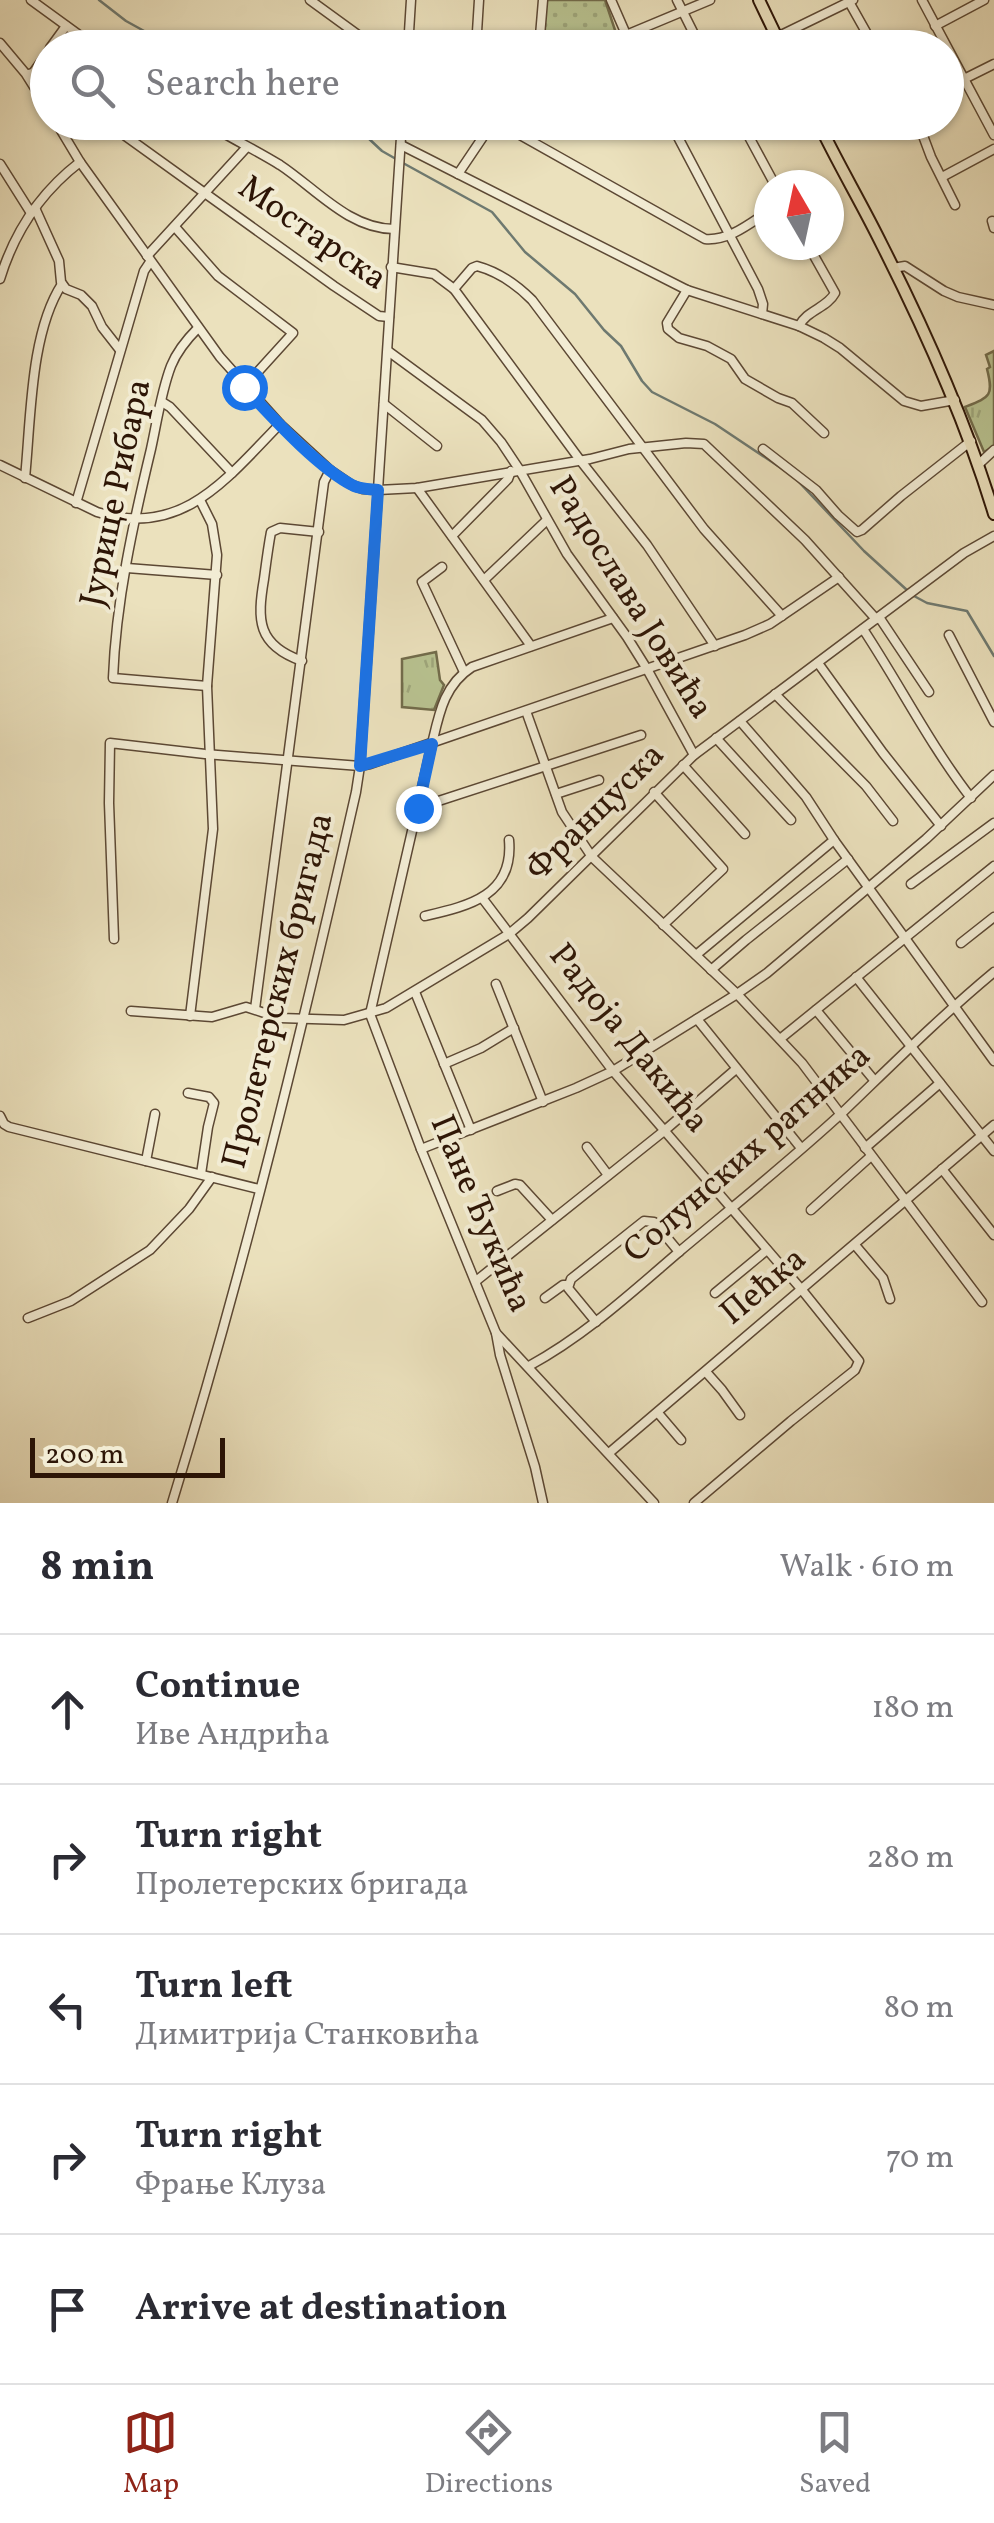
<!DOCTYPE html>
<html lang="en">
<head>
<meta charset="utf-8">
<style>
	:root { --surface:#fff; --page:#f7f7f7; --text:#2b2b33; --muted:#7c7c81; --line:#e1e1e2; --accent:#8f2418 }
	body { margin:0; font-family:Vollkorn,serif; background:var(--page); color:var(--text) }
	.compass { position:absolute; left:754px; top:170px; width:90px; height:90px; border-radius:50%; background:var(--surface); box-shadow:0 2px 8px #0004; rotate:351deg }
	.scale { position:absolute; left:30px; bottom:25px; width:195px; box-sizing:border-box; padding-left:10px; border:5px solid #2d1506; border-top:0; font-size:28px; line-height:35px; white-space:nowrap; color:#2d1506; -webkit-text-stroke:8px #f2ecd4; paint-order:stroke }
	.stop { position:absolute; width:30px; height:30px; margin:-22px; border:8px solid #1a73e8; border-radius:50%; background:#fff }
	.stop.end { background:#1a73e8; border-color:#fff; box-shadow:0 2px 10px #0008 }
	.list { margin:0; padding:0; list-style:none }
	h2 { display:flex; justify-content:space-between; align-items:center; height:130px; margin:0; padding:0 40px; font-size:42px }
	h2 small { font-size:32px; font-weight:400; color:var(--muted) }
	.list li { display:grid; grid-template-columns:65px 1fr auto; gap:30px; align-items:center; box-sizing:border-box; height:150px; padding:0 40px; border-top:2px solid var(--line) }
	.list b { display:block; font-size:38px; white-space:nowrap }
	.list p { margin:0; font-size:32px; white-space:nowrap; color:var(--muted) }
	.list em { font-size:32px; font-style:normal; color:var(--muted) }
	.icon { flex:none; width:55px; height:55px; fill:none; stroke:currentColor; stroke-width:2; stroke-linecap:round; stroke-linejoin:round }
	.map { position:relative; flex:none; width:994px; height:1503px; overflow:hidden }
	.search { position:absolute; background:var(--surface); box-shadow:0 2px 8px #0004; left:30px; right:30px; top:30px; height:110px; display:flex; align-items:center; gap:25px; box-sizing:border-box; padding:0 35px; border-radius:55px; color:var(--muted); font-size:38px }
	.sheet { height:880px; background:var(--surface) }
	nav { display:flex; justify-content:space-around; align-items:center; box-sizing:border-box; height:140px; border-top:2px solid var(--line); background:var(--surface); font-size:28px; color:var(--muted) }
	nav a { display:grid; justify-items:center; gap:5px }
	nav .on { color:var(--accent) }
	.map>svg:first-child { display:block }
	.grass { fill:url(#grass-tufts); stroke:#726c4b; stroke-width:2.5 }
	.park { fill:url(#park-dots); stroke:#726c4b; stroke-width:2.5 }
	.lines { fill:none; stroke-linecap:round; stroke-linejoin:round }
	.stream { stroke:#6e7970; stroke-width:2.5 }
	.minor-casing { stroke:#5c4834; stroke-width:11 }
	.major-casing { stroke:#2d1506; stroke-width:14 }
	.minor { stroke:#f2ecd4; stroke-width:8 }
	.major { stroke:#ebe1bd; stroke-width:10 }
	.route { stroke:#1a73e8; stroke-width:12 }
	.labels { text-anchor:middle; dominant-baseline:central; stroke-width:8; stroke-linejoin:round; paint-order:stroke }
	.street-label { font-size:35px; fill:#2d1506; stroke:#f2ecd4 }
</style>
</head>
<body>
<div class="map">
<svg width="994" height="1503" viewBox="0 0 994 1503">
	<defs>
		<pattern id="grass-tufts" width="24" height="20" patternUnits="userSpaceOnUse" patternTransform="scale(2.5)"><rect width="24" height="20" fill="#b8c290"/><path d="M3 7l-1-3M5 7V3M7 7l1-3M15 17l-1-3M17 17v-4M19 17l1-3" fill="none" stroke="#9ea67b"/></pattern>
		<pattern id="park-dots" width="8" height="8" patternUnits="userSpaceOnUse" patternTransform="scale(2.5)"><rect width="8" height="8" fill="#b8c290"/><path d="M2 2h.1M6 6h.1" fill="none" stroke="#9ea67b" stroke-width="1.8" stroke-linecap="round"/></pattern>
	</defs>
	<rect width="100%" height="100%" fill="#ebe1bd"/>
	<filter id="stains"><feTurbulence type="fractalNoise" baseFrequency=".002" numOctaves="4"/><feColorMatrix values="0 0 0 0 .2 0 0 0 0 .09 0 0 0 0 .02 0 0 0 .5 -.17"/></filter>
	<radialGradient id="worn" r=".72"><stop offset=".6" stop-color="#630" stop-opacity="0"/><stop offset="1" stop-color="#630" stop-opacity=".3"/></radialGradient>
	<g class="grass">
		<path d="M 994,351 L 994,446 L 984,452 L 965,407 C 990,397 994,396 987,369 L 990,367 L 986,355 Z"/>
		<path d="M 436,652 L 440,680 L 444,685 L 434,710 L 402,707 L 402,659 Z"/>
	</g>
	<path class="park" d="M 546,0 L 605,0 L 616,33 L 582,47 L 546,47 L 543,39 Z"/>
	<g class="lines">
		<g class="stream">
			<path d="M 99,0 L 126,21 L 175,48"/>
			<path d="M 351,122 L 382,151 L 396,159"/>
			<path d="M 403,163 L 492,212 L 525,252 L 575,294 L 604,330 L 621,346 L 642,381 L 652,392 L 715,424 L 787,472"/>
			<path d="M 797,480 L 864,551 L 908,591"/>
			<path d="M 914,596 L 927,603 L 967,611 L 994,656"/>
		</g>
		<defs>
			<g id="minor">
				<path d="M 31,0 L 97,48"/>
				<path d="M 310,0 L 376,48"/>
				<path d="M 611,0 L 632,48"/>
				<path d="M 677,0 L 701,48"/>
				<path d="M 848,0 L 875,48"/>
				<path d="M 922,0 L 994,135"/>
				<path d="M 935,26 L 984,0"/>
				<path d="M 777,37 L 853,0"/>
				<path d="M 0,43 L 26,74 L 48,109"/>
				<path d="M 50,48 L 66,26"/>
				<path d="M 408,48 L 411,0"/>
				<path d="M 476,48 L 479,0"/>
				<path d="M 539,48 L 543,0"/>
				<path d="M 595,48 L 710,0"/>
				<path d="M 33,73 L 48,52"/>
				<path d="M 29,74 L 33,73 L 48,80"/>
				<path d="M 946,88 L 994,64"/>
				<path d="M 56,122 L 80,162 L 220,357 L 280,424 L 330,470 L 352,485 L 363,489 L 378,490 L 417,488 L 590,459 L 629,449 L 686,443 L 704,444 L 805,540 L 876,619"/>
				<path d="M 106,122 L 334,286 L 379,316 L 389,317"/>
				<path d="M 205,122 C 230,138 256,150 280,165 C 315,188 349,229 394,229"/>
				<path d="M 497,122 L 705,239 C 729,241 749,224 769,211"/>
				<path d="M 670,122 L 758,289 L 763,304 L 762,314"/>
				<path d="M 741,122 L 775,185"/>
				<path d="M 922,133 L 931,157 L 955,205"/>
				<path d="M 401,145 L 687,290 L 799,326 L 824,338 L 840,348 L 904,401 L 921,406 L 955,400"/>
				<path d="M 0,164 L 31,213"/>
				<path d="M 458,174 L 493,122"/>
				<path d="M 942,177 L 994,149"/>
				<path d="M 35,208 L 59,261 L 61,282 L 66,289 L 81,295 L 92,306 L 102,327 L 120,350"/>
				<path d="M 992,221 L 994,228"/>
				<path d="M 175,227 L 218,276 L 293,333 L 244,387"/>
				<path d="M 147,256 L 246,148"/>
				<path d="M 391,267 L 434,274 L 454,289 L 580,460 L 647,545 L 715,646"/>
				<path d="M 893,268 L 905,266 L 944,291 L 958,297 L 994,305"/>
				<path d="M 0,279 C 14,233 41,192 80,162"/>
				<path d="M 454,289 L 472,268 L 477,266 C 499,272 516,284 532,300 L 704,529 L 782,616"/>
				<path d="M 687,290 L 667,323 L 668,329 L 679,338 L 707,346 L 731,359 L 745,379 L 778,398 L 792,403 L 824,433"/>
				<path d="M 799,326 C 807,310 827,308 835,293 L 808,245"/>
				<path d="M 198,328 C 187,339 177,351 171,366 C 161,392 157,422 151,449 C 133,524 116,601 113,678 L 207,686"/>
				<path d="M 388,351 L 482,420 L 501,442 L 519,469 L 567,554 L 627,637 L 647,669 L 694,755"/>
				<path d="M 162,402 L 170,407 L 232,473"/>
				<path d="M 384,404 L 437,446"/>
				<path d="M 763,449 L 816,490 L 838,515 L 857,532 L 862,530 L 901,496 L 971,441"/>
				<path d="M 979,464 L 994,450"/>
				<path d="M 0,465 L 97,512 C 182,539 227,478 280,424"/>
				<path d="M 25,478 C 31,419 30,333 62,284"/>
				<path d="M 417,488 L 531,646"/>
				<path d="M 76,503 L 144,271 L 150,262"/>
				<path d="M 452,536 L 508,479 L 511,471"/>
				<path d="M 442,567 L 422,582 L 464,672"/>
				<path d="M 127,568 L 217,575"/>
				<path d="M 484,580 L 547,520"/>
				<path d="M 879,617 L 929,692"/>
				<path d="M 613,618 L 472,667 C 444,685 439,714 432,744 L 370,1014 L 421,1149 L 496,1333 L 654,1503"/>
				<path d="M 863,629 C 900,685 930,745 971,798"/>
				<path d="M 949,635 L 994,722"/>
				<path d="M 302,661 C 257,645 257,620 264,579 C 266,564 268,548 271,532 L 280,528 L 319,532"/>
				<path d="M 818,663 L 883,753 L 941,826"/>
				<path d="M 775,694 L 866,786 L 893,821"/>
				<path d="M 526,711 L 562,812 L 592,857 L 737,994 L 802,1063 L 982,1302"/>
				<path d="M 740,721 L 806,797 L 834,840 L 994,1061"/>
				<path d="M 716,738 L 791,820"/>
				<path d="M 683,765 L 745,834"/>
				<path d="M 654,792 L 723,869 L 663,925"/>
				<path d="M 556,794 L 599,780"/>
				<path d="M 417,808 L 641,735"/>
				<path d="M 911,884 L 994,823"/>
				<path d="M 483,899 L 613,1071 L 802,1290 L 859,1361 L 855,1370 L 791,1421 L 694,1503"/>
				<path d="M 425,916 C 468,906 514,896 509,840"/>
				<path d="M 114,939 L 109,803 L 110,743 L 205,754 L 360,766 L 370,764 L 745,635 L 770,624 L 839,577"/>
				<path d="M 961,943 L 994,917"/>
				<path d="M 696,955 L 834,840"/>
				<path d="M 711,970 L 746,940 L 848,859"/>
				<path d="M 856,977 L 994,1151"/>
				<path d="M 496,984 L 543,1102"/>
				<path d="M 415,992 L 471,1130"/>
				<path d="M 255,1009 L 324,482 L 330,470"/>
				<path d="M 816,1010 L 874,1080"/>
				<path d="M 131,1011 L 212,1017 L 246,1007 L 280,1018 L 344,1020 L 386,1008 L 509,934 L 528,918 L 694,755 L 964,553 L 994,536"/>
				<path d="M 190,1016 L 213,829 L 207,686 L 217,555 L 212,524 L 200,500"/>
				<path d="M 697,1019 L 801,1148"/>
				<path d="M 780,1039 L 994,866"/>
				<path d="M 444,1064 L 481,1048 L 514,1028"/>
				<path d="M 188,1093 L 209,1097 L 214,1103 L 208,1127 L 201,1174"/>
				<path d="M 0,1116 L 4,1124 L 9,1127 L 259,1189"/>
				<path d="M 587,1147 L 608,1175"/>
				<path d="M 865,1148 L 940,1083"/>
				<path d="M 421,1149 L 576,1088 L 613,1071 L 737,994 L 767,973 L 926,839 L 994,775"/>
				<path d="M 146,1161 L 155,1114"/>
				<path d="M 942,1169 L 994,1235"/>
				<path d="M 497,1191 L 515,1184 L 520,1185 L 552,1220"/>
				<path d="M 811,1210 L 870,1157"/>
				<path d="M 855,1245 L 883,1278 L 890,1299"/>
				<path d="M 476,1281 L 664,1131 L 736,1069"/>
				<path d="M 715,1293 L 767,1250"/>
				<path d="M 545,1298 L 563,1285 L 568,1285"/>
				<path d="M 28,1318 L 71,1301 L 150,1250 L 189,1209 L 212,1177"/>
				<path d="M 596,1322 L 568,1288 L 571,1279 L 644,1221 L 654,1222 L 679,1252"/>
				<path d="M 496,1333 L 500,1355 L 535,1467 L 543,1503"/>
				<path d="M 529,1366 C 586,1335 632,1292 680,1251 C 735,1205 791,1160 843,1112 C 893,1064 941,1016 994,972"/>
				<path d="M 706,1372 L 722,1390 L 740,1415"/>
				<path d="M 658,1413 L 681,1440"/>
				<path d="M 609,1453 L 994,1125"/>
				<path d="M 172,1503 C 244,1269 302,1031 356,792 L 360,766 L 402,122"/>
			</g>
			<g id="major">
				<path d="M 759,0 L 782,48"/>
				<path d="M 818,122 C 838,164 862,204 882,245 C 926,332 966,421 994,514"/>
			</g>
		</defs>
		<use href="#minor" class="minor-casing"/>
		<use href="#major" class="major-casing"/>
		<use href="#minor" class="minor"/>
		<use href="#major" class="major"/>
	</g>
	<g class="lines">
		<path class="route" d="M 244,387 C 272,417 318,468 354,486 C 361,489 369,489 378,490 L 360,766 L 432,744 L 418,808"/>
	</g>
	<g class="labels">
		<g class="street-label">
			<text transform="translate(312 234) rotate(35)">Мостарска</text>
			<text transform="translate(117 493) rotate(-78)">Јурице Рибара</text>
			<text transform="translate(630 598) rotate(58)">Радослава Јовића</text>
			<text transform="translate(596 813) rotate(-45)">Француска</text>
			<text transform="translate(279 991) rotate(-76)">Пролетерских бригада</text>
			<text transform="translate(628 1039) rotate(51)">Радоја Дакића</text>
			<text transform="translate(748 1154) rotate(-41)">Солунских ратника</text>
			<text transform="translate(480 1214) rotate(67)">Пане Ђукића</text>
			<text transform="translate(764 1287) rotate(-40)">Пећка</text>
		</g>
	</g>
	<rect width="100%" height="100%" filter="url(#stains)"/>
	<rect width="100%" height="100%" fill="url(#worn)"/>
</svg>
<svg class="compass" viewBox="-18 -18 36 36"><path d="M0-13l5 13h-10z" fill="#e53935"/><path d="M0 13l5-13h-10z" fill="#7c7c81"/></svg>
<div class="scale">200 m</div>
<div class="stop" style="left:244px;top:387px"></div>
<div class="stop end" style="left:418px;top:808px"></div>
<div class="search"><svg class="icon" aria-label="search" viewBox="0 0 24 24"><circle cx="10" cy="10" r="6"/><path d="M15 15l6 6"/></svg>Search here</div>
</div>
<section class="sheet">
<h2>8 min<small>Walk · 610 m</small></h2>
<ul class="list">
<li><svg class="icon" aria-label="ahead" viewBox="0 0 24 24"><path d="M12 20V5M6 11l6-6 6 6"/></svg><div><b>Continue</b><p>Иве Андрића</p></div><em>180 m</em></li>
<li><svg class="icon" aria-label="right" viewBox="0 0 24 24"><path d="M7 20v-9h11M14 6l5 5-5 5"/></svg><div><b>Turn right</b><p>Пролетерских бригада</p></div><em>280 m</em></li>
<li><svg class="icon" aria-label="left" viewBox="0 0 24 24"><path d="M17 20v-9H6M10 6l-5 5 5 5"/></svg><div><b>Turn left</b><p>Димитрија Станковића</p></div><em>80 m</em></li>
<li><svg class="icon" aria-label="right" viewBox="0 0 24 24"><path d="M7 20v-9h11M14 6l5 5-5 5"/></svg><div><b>Turn right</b><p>Фрање Клуза</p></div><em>70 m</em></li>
<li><svg class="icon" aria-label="arrive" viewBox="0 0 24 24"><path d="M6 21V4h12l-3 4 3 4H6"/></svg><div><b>Arrive at destination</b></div></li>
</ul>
</section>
<nav>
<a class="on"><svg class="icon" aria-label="map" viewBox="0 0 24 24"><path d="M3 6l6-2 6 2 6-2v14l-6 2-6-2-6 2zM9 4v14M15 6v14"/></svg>Map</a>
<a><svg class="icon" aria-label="directions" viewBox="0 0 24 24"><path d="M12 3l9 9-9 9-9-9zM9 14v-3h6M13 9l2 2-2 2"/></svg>Directions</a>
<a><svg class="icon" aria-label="saved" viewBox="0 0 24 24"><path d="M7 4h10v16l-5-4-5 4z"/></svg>Saved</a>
</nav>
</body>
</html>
